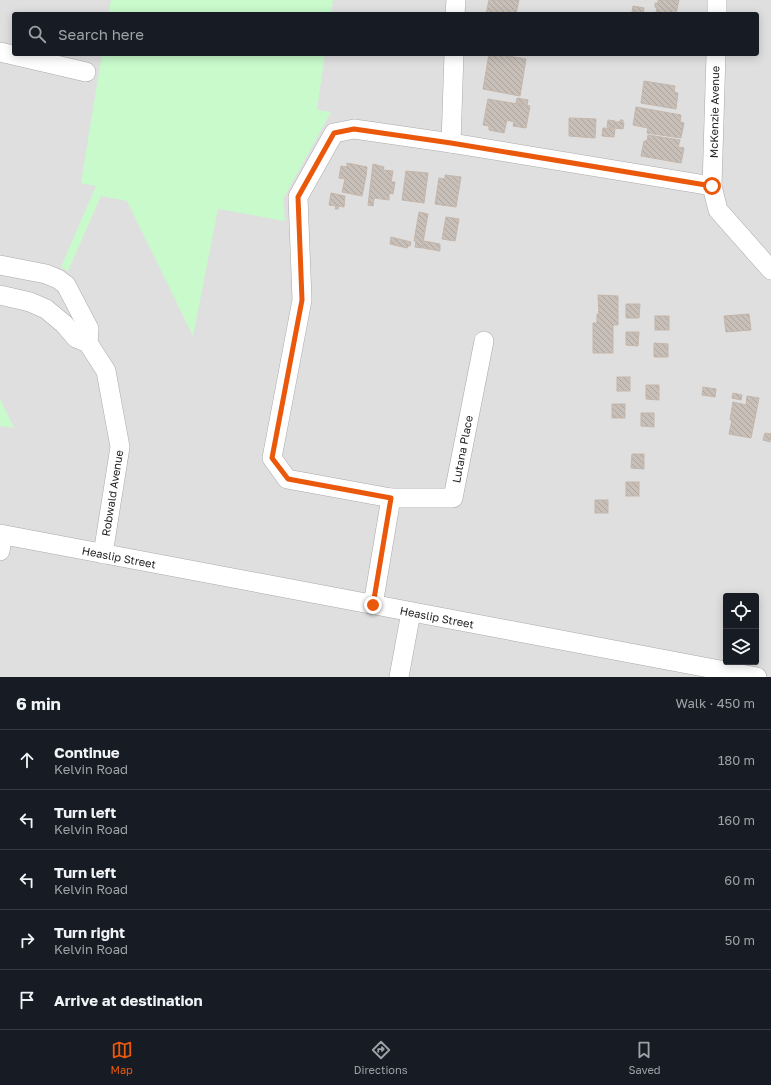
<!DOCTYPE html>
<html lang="en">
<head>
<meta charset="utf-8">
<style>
	:root { --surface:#171b24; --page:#242831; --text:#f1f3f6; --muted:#9ea1a6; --line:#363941; --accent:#ea580c }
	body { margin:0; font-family:"Golos Text",sans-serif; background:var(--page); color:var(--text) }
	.controls { position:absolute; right:12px; bottom:12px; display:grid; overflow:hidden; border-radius:4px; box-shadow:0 2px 10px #0003 }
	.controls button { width:36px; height:36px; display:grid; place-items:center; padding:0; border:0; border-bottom:1px solid var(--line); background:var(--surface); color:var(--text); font:20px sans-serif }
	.stop { position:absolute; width:12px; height:12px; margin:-9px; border:3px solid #ea580c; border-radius:50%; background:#fff }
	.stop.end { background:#ea580c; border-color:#fff; box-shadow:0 1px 4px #0008 }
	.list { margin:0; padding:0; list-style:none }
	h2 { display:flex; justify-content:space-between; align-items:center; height:52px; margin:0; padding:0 16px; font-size:17px }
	h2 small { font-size:13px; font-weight:400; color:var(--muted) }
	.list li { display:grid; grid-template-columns:26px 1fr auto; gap:12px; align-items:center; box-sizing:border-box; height:60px; padding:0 16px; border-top:1px solid var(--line) }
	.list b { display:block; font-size:15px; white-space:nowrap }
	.list p { margin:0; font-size:13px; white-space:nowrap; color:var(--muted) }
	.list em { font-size:13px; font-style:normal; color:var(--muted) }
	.icon { flex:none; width:22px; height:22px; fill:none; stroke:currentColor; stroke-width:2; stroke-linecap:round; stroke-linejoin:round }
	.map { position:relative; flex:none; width:771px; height:677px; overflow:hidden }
	.search { position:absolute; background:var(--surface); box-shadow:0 2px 10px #0003; left:12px; right:12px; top:12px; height:44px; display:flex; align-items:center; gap:10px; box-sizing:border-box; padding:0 14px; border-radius:4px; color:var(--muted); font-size:15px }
	.sheet { height:352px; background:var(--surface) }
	nav { display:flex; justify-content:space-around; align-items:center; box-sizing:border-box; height:56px; border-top:1px solid var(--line); background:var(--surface); font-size:11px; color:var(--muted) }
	nav a { display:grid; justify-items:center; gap:2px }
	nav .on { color:var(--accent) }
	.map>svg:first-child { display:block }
	.residential { fill:#e0dfdf; fill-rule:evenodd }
	.park { fill:#c8facc }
	.building { fill:url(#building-back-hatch); stroke:#c4b6ab }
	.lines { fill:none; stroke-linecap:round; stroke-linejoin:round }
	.minor-casing { stroke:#a9a9a9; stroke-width:20 }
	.minor { stroke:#fff; stroke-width:19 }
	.route { stroke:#ea580c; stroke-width:5 }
	.labels { text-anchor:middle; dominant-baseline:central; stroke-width:3.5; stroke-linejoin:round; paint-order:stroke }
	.street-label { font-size:11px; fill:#222; stroke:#fff }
</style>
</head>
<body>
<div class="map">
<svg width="771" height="677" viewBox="0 0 771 677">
	<defs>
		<pattern id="building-back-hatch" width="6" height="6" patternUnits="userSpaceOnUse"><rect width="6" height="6" fill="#c7bfb8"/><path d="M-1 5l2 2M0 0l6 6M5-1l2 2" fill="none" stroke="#aba49e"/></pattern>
	</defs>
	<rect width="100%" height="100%" fill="#f2efe9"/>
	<path class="residential" d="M 0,0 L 771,0 L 771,677 L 0,677 ZM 14,14 L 757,14 L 757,54 L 14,54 ZM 726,596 L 756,596 L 756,662 L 726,662 Z"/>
	<g class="park">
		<path d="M 111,0 L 333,0 L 331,14 L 108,14 Z"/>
		<path d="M 102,54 L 325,54 L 317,110 L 331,112 L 283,199 L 285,221 L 218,209 L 193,336 L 127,201 L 101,196 L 68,271 L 61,267 L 96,186 L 81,183 Z"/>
		<path d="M 0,399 L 14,428 L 0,426 Z"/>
	</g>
	<g class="building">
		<path d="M 489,0 L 519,0 L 516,14 L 486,14 Z"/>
		<path d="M 658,0 L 679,0 L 676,14 L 656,12 L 657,8 L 655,7 L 655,3 L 658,3 Z"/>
		<path d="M 633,6 L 644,8 L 643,14 L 632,12 Z"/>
		<path d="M 489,54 L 496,54 L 526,59 L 520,96 L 483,89 Z"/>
		<path d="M 644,81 L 675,86 L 674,92 L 678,93 L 676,109 L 641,103 Z"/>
		<path d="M 517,98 L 528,100 L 527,105 L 516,103 Z"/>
		<path d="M 488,99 L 530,106 L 526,128 L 513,126 L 514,122 L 507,120 L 504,133 L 489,130 L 489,126 L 483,125 Z"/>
		<path d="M 636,107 L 681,115 L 680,122 L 684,123 L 681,138 L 647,133 L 648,128 L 633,125 Z"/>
		<path d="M 569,118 L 596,119 L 595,138 L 569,136 Z"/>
		<path d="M 608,120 L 615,121 L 614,128 L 607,127 Z"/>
		<path d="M 620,120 L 623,120 L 623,123 L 624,123 L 623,129 L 614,128 L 615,122 L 620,122 Z"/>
		<path d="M 603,128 L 615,129 L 614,137 L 602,136 Z"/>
		<path d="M 648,135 L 680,140 L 678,147 L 684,148 L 681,163 L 641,156 L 644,141 L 647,141 Z"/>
		<path d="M 347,163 L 367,167 L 366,176 L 362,196 L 342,192 L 345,179 L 339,178 L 341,166 L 347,167 Z"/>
		<path d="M 373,164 L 384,167 L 383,170 L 393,171 L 391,182 L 395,182 L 393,194 L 389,193 L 389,200 L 374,198 L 373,206 L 368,205 Z"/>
		<path d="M 406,171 L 428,173 L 424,203 L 402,200 Z"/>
		<path d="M 445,175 L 461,177 L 456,207 L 435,204 L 439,178 L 445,179 Z"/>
		<path d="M 331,193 L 345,196 L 344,207 L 339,206 L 338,209 L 335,209 L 336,206 L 329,205 Z"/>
		<path d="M 419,212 L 428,214 L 422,248 L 415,247 L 416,241 L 414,241 Z"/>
		<path d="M 446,217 L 459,219 L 455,241 L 442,239 Z"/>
		<path d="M 391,237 L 411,242 L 410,246 L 408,246 L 407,248 L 390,244 Z"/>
		<path d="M 424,241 L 440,244 L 440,251 L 423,248 Z"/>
		<path d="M 598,295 L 618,296 L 618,325 L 613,325 L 613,353 L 593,353 L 593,323 L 597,323 L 597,314 L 599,314 Z"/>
		<path d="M 626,304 L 640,304 L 639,318 L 626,318 Z"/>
		<path d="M 749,314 L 751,330 L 726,332 L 724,316 Z"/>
		<rect x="655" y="316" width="14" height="14"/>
		<path d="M 626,332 L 639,332 L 638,346 L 626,345 Z"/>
		<path d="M 654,343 L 668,344 L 668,357 L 654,357 Z"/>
		<rect x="617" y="377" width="13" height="14"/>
		<path d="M 646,385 L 659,385 L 659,400 L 646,399 Z"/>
		<path d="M 703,387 L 716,389 L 715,397 L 702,395 Z"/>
		<path d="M 733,393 L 742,395 L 741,400 L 732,398 Z"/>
		<path d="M 747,396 L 759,398 L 751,438 L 729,434 L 732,420 L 730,420 L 733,402 L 746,405 Z"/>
		<rect x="612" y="404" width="13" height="14"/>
		<path d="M 641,413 L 654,413 L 654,427 L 641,426 Z"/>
		<path d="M 765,433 L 771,434 L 770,442 L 763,440 Z"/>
		<path d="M 632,454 L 644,454 L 644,469 L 631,468 Z"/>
		<rect x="626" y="482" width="13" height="14"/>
		<rect x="595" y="500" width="13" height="13"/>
	</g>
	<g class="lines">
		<defs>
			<g id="minor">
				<path d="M 455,14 L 456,0"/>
				<path d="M 717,14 L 717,0"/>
				<path d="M 0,52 L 86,72"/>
				<path d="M 716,54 L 712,186 L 718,210 L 771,270"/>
				<path d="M 451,143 L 454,54"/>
				<path d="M 0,265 L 46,274 L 58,279 L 66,285 L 89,329 L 88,343"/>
				<path d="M 0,295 L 30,302 L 46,309 L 64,324 L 76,338 L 88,343 L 106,371 L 120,447 L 103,554"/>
				<path d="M 391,498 L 453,498 L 484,341"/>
				<path d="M 0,534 L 757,677"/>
				<path d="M 0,551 L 3,535"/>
				<path d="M 373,605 L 391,498 L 287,479 L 272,458 L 302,300 L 298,197 L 334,133 L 354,129 L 451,143 L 712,186"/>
				<path d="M 399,677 L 411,612"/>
			</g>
		</defs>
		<use href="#minor" class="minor-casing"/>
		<use href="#minor" class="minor"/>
	</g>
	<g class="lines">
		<path class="route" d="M 373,605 L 391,498 L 288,479 L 272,458 L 302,300 L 298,197 L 334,133 L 354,129 L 451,143 L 712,186"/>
	</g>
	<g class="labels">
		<g class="street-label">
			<text transform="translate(714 112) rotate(-89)">McKenzie Avenue</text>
			<text transform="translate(462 449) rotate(-79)">Lutana Place</text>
			<text transform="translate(112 493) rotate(-81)">Robwald Avenue</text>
			<text transform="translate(119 557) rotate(11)">Heaslip Street</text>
			<text transform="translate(437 617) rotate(11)">Heaslip Street</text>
		</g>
	</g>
</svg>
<div class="controls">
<button><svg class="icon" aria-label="locate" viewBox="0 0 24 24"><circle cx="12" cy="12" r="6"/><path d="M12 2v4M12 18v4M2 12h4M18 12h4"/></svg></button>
<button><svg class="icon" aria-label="layers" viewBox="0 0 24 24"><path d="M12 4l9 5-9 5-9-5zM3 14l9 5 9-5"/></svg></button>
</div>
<div class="stop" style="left:712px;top:186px"></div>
<div class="stop end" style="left:373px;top:605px"></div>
<div class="search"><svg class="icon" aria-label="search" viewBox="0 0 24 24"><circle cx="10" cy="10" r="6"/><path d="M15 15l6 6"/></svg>Search here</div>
</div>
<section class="sheet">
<h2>6 min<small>Walk · 450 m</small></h2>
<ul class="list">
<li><svg class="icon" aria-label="ahead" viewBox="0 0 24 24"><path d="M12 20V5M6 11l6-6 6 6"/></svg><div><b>Continue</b><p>Kelvin Road</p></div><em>180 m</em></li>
<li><svg class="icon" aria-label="left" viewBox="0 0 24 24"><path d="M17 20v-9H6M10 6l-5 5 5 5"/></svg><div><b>Turn left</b><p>Kelvin Road</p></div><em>160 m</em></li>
<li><svg class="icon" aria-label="left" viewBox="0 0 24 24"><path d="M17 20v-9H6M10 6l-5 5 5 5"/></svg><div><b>Turn left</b><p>Kelvin Road</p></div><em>60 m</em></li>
<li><svg class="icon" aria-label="right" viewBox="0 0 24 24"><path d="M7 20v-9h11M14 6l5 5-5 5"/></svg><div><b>Turn right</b><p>Kelvin Road</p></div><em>50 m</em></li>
<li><svg class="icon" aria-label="arrive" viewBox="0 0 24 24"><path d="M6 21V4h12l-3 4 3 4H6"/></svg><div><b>Arrive at destination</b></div></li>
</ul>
</section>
<nav>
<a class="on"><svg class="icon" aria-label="map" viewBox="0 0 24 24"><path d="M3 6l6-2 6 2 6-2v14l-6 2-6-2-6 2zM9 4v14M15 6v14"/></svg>Map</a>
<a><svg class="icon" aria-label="directions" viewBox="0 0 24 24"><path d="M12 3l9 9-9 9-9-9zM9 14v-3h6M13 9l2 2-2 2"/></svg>Directions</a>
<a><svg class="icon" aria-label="saved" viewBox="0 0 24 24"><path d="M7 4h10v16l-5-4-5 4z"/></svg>Saved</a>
</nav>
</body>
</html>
